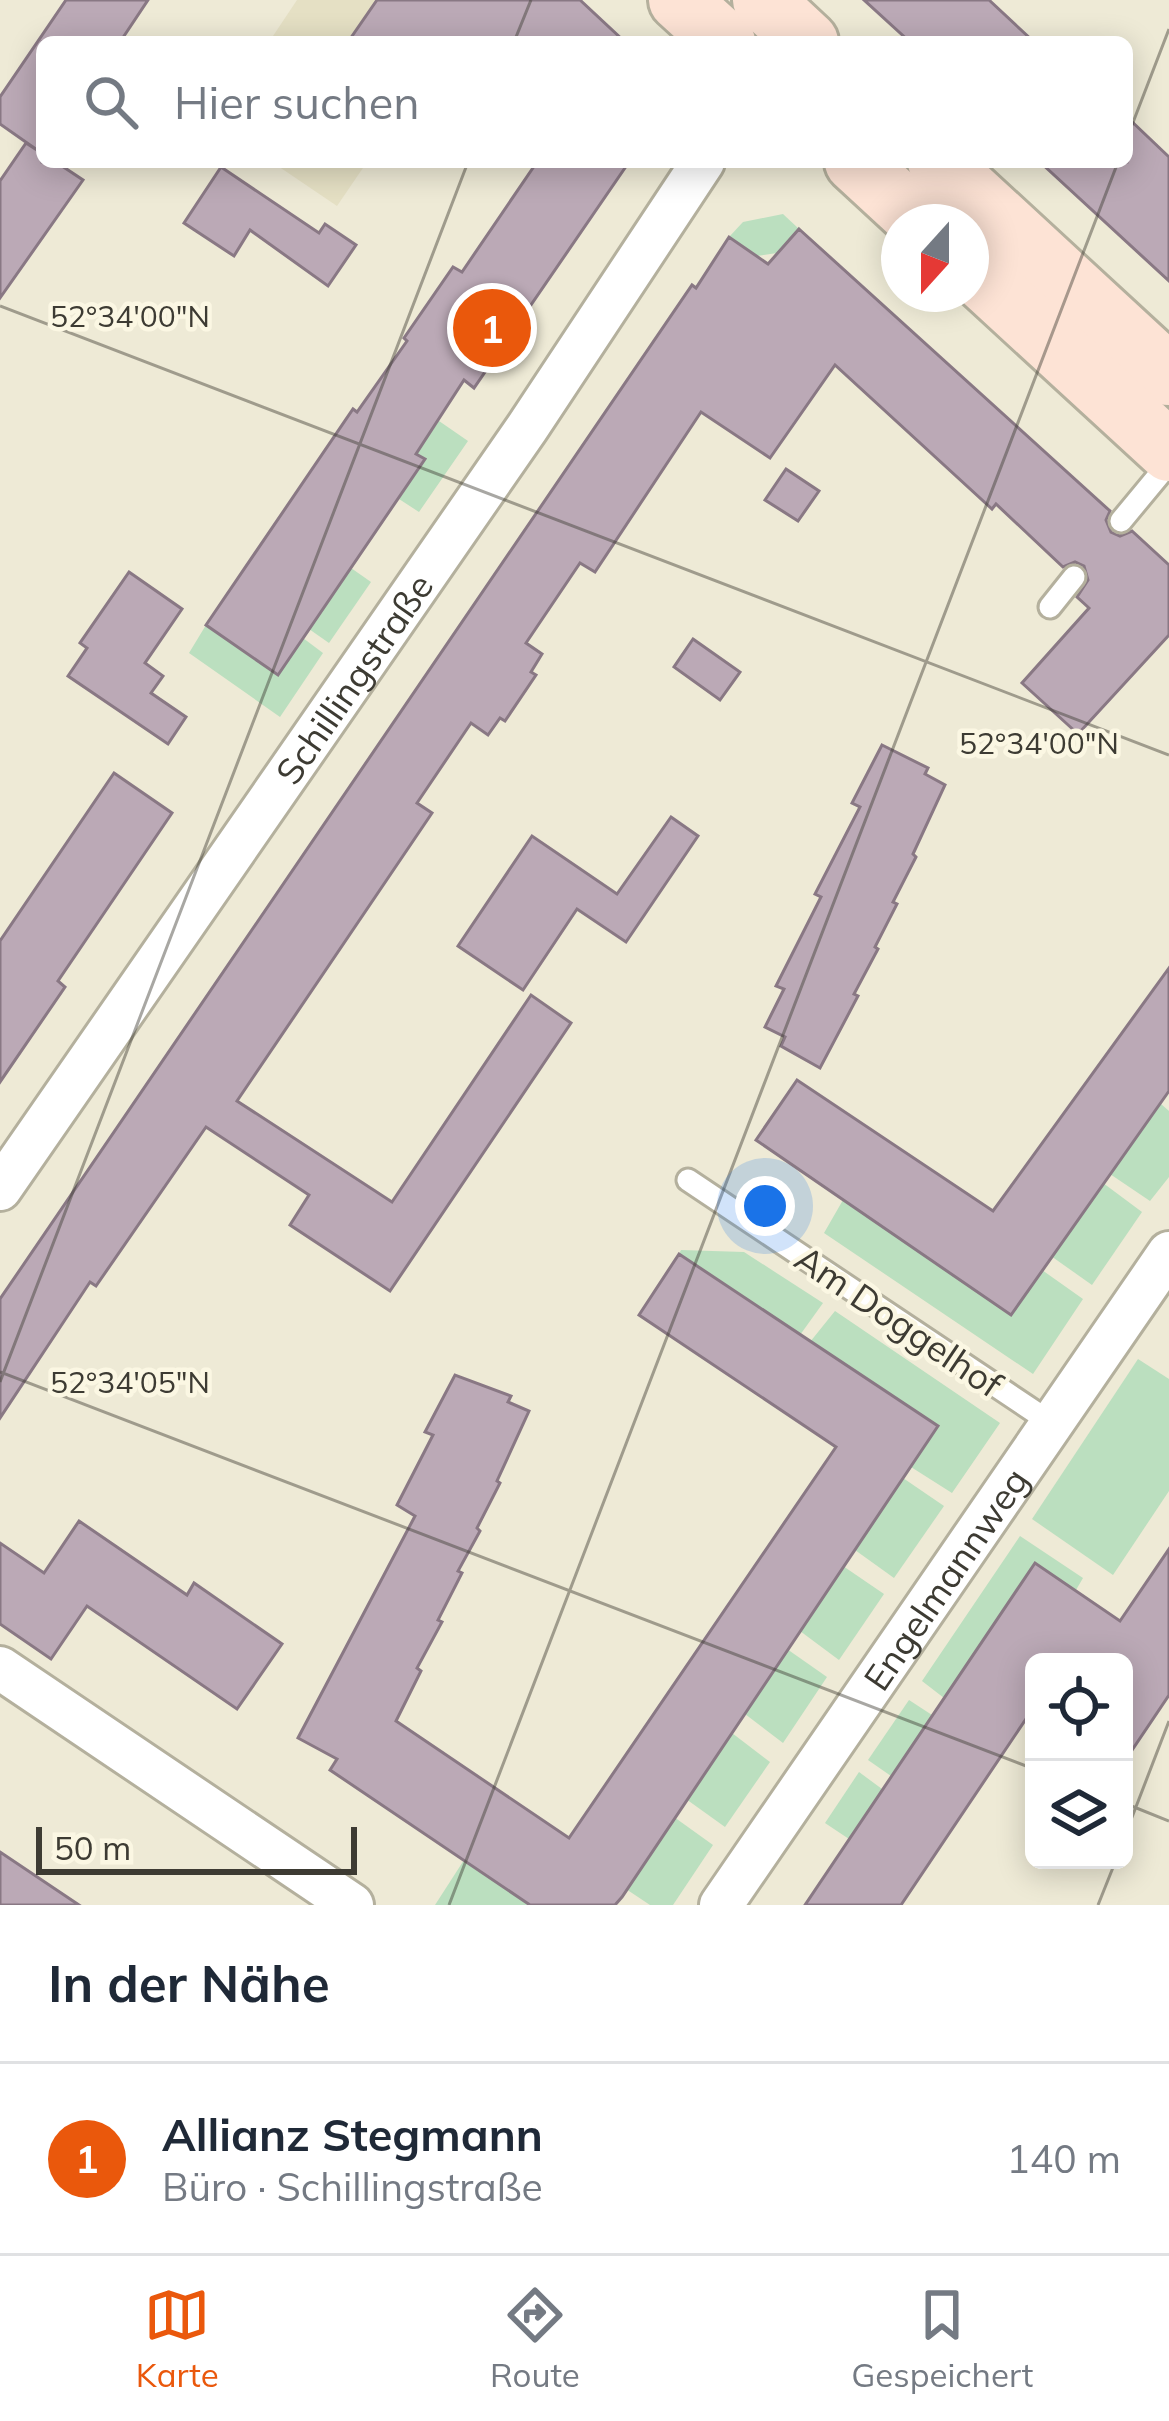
<!DOCTYPE html>
<html lang="de">
<head>
<meta charset="utf-8">
<style>
	:root { --surface:#fff; --page:#f6f6f7; --text:#1f2937; --muted:#747a83; --line:#e0e1e3; --accent:#ea580c }
	body { margin:0; font-family:Mulish,sans-serif; background:var(--page); color:var(--text) }
	.controls { position:absolute; right:36px; bottom:36px; display:grid; overflow:hidden; border-radius:18px; box-shadow:0 6px 30px #0003 }
	.controls button { width:108px; height:108px; display:grid; place-items:center; padding:0; border:0; border-bottom:3px solid var(--line); background:var(--surface); color:var(--text); font:60px sans-serif }
	.compass { position:absolute; left:881px; top:204px; width:108px; height:108px; border-radius:50%; background:var(--surface); box-shadow:0 6px 30px #0003; rotate:201deg }
	.scale { position:absolute; left:36px; bottom:30px; width:321px; box-sizing:border-box; padding-left:12px; border:6px solid #3d3b33; border-top:0; font-size:33px; line-height:42px; white-space:nowrap; color:#3d3b33; -webkit-text-stroke:9px #fbf7e3; paint-order:stroke }
	.you { position:absolute; left:765px; top:1206px; width:42px; height:42px; margin:-30px; border:9px solid #fff; border-radius:50%; background:#1a73e8; box-shadow:0 0 0 18px #1a73e833 }
	.badge { display:grid; place-items:center; width:78px; height:78px; border-radius:50%; background:var(--accent); color:#fff; font-size:39px; font-weight:700 }
	.pin { position:absolute; translate:-50% -50%; border:6px solid #fff; box-shadow:0 3px 12px #0006 }
	.list { margin:0; padding:0; list-style:none }
	h2 { display:flex; justify-content:space-between; align-items:center; height:156px; margin:0; padding:0 48px; font-size:51px }
	h2 small { font-size:39px; font-weight:400; color:var(--muted) }
	.list li { display:grid; grid-template-columns:78px 1fr auto; gap:36px; align-items:center; box-sizing:border-box; height:192px; padding:0 48px; border-top:3px solid var(--line) }
	.list b { display:block; font-size:45px; white-space:nowrap }
	.list p { margin:0; font-size:39px; white-space:nowrap; color:var(--muted) }
	.list em { font-size:39px; font-style:normal; color:var(--muted) }
	.icon { flex:none; width:66px; height:66px; fill:none; stroke:currentColor; stroke-width:2; stroke-linecap:round; stroke-linejoin:round }
	.map { position:relative; flex:none; width:1169px; height:1905px; overflow:hidden }
	.search { position:absolute; background:var(--surface); box-shadow:0 6px 30px #0003; left:36px; right:36px; top:36px; height:132px; display:flex; align-items:center; gap:30px; box-sizing:border-box; padding:0 42px; border-radius:18px; color:var(--muted); font-size:45px }
	.sheet { height:348px; background:var(--surface) }
	nav { display:flex; justify-content:space-around; align-items:center; box-sizing:border-box; height:168px; border-top:3px solid var(--line); background:var(--surface); font-size:33px; color:var(--muted) }
	nav a { display:grid; justify-items:center; gap:6px }
	nav .on { color:var(--accent) }
	.map>svg:first-child { display:block }
	.built { fill:#e5e0c4 }
	.green { fill:#bbdfbf }
	.building { fill:#bba9b6; stroke:#897884; stroke-width:3 }
	.lines { fill:none; stroke-linecap:round; stroke-linejoin:round }
	.lane-casing { stroke:#b4b09d; stroke-width:27 }
	.street-casing { stroke:#b4b09d; stroke-width:48 }
	.secondary-casing { stroke:#b4b09d; stroke-width:66 }
	.lane { stroke:#fff; stroke-width:21 }
	.street { stroke:#fff; stroke-width:42 }
	.secondary { stroke:#fde3d5; stroke-width:60 }
	.ticks { fill:none; stroke:#3d3b33; stroke-width:3; stroke-opacity:0.45 }
	.labels { text-anchor:middle; dominant-baseline:central; stroke-width:9; stroke-linejoin:round; paint-order:stroke }
	.street-label { font-size:36px; fill:#3d3b33; stroke:#fbf7e3 }
	.ticks-label { font-size:30px; text-anchor:middle; fill:#3d3b33; stroke:#fbf7e3; stroke-width:9; stroke-linejoin:round; paint-order:stroke }
</style>
</head>
<body>
<div class="map">
<svg width="1169" height="1905" viewBox="0 0 1169 1905">
	<rect width="100%" height="100%" fill="#eeead6"/>
	<g class="built">
		<path d="M 297,0 L 477,0 L 449,42 L 269,42 Z"/>
		<path d="M 272,162 L 367,162 L 337,206 Z"/>
	</g>
	<g class="green">
		<path d="M 783,214 L 799,229 L 777,253 L 757,256 L 729,237 L 743,222 Z"/>
		<path d="M 439,421 L 468,441 L 419,512 L 399,499 L 425,460 L 416,454 Z"/>
		<path d="M 351,568 L 371,582 L 329,643 L 309,629 Z"/>
		<path d="M 206,625 L 278,674 L 303,638 L 323,653 L 280,717 L 189,653 Z"/>
		<path d="M 1161,1104 L 1169,1111 L 1169,1177 L 1150,1201 L 1110,1174 Z"/>
		<path d="M 1103,1183 L 1142,1212 L 1092,1285 L 1051,1256 Z"/>
		<path d="M 843,1200 L 1011,1314 L 1042,1270 L 1083,1299 L 1033,1374 L 824,1233 Z"/>
		<path d="M 681,1250 L 744,1252 L 823,1303 L 800,1335 L 679,1254 Z"/>
		<path d="M 835,1311 L 1000,1423 L 952,1493 L 911,1467 L 938,1426 L 810,1342 Z"/>
		<path d="M 1138,1359 L 1169,1379 L 1169,1491 L 1113,1575 L 1032,1519 Z"/>
		<path d="M 903,1478 L 944,1506 L 894,1578 L 855,1550 Z"/>
		<path d="M 1020,1536 L 1083,1578 L 1076,1590 L 1035,1563 L 944,1698 L 922,1681 Z"/>
		<path d="M 843,1566 L 884,1594 L 839,1660 L 800,1631 Z"/>
		<path d="M 787,1649 L 827,1677 L 783,1743 L 745,1714 Z"/>
		<path d="M 909,1700 L 932,1715 L 891,1776 L 868,1760 Z"/>
		<path d="M 732,1733 L 770,1762 L 725,1827 L 686,1799 Z"/>
		<path d="M 859,1772 L 882,1789 L 849,1839 L 825,1823 Z"/>
		<path d="M 674,1817 L 713,1845 L 673,1905 L 650,1905 L 626,1889 Z"/>
		<path d="M 464,1860 L 530,1905 L 435,1905 Z"/>
	</g>
	<g class="building">
		<path d="M 66,0 L 148,0 L 120,42 L 42,42 L 42,162 L 56,162 L 83,180 L 0,298 L 0,181 L 26,143 L 40,152 L 0,124 L 0,97 Z"/>
		<path d="M 377,0 L 580,0 L 625,42 L 348,42 Z"/>
		<path d="M 864,0 L 989,0 L 1034,42 L 910,42 Z"/>
		<path d="M 1127,117 L 1169,157 L 1169,281 L 1040,162 L 1127,162 Z"/>
		<path d="M 537,162 L 629,162 L 474,388 L 464,380 L 416,454 L 425,459 L 278,675 L 206,625 L 353,409 L 357,412 L 407,341 L 404,338 L 453,267 L 462,272 Z"/>
		<path d="M 221,167 L 319,233 L 325,224 L 356,245 L 328,286 L 250,230 L 234,256 L 184,223 Z"/>
		<path d="M 799,229 L 1110,511 L 1106,520 L 1111,532 L 1120,536 L 1132,531 L 1169,565 L 1169,635 L 1078,734 L 1022,683 L 1089,608 L 1077,597 L 1088,580 L 1084,566 L 1075,562 L 1063,567 L 996,504 L 992,509 L 835,365 L 770,458 L 701,412 L 595,572 L 580,563 L 526,643 L 542,654 L 531,672 L 536,675 L 505,721 L 500,718 L 488,735 L 471,723 L 417,803 L 432,813 L 237,1101 L 392,1202 L 531,995 L 571,1023 L 390,1291 L 290,1225 L 309,1195 L 206,1127 L 96,1286 L 90,1282 L 0,1418 L 0,1299 L 692,285 L 696,288 L 729,237 L 768,264 Z"/>
		<path d="M 786,469 L 819,491 L 798,521 L 765,500 Z"/>
		<path d="M 129,572 L 182,609 L 145,663 L 163,676 L 151,693 L 186,717 L 168,744 L 68,676 L 87,648 L 80,643 Z"/>
		<path d="M 693,639 L 740,672 L 720,700 L 674,667 Z"/>
		<path d="M 882,745 L 928,768 L 925,774 L 945,785 L 913,854 L 916,857 L 893,902 L 897,904 L 875,947 L 878,949 L 854,994 L 858,996 L 820,1068 L 781,1046 L 785,1037 L 765,1027 L 784,989 L 776,986 L 821,897 L 815,894 L 860,807 L 852,803 Z"/>
		<path d="M 114,773 L 172,813 L 58,981 L 65,987 L 0,1082 L 0,941 Z"/>
		<path d="M 671,817 L 698,836 L 626,942 L 577,909 L 523,990 L 458,946 L 532,836 L 617,894 Z"/>
		<path d="M 1169,968 L 1169,1091 L 1011,1315 L 756,1140 L 797,1080 L 993,1211 Z"/>
		<path d="M 679,1254 L 938,1426 L 622,1897 L 615,1905 L 530,1905 L 330,1770 L 337,1759 L 298,1738 L 415,1516 L 397,1505 L 433,1435 L 425,1432 L 455,1375 L 511,1396 L 508,1402 L 529,1411 L 497,1481 L 500,1483 L 477,1528 L 480,1531 L 458,1571 L 462,1573 L 438,1620 L 442,1622 L 417,1668 L 421,1671 L 396,1721 L 569,1838 L 836,1447 L 639,1315 Z"/>
		<path d="M 79,1521 L 187,1595 L 194,1583 L 282,1644 L 237,1709 L 87,1606 L 51,1659 L 0,1624 L 0,1543 L 44,1573 Z"/>
		<path d="M 1169,1549 L 1169,1695 L 1124,1762 L 1124,1662 L 1034,1662 L 1034,1707 L 901,1905 L 805,1905 L 1035,1563 L 1120,1621 Z"/>
		<path d="M 0,1852 L 79,1905 L 0,1905 Z"/>
	</g>
	<g class="lines">
		<defs>
			<g id="lane">
				<path d="M 1121,521 L 1169,463"/>
				<path d="M 1050,607 L 1074,577"/>
				<path d="M 688,1180 L 1050,1422"/>
			</g>
			<g id="street">
				<path id="s1" d="M 0,1189 L 527,428 L 703,162"/>
				<path d="M 0,1668 L 352,1905"/>
				<path id="s2" d="M 721,1905 L 1169,1253"/>
			</g>
			<g id="secondary">
				<path d="M 679,0 L 725,42"/>
				<path d="M 763,0 L 808,42"/>
				<path d="M 855,162 L 920,222"/>
				<path d="M 938,162 L 1169,375"/>
				<path d="M 971,269 L 1169,451"/>
			</g>
		</defs>
		<use href="#lane" class="lane-casing"/>
		<use href="#street" class="street-casing"/>
		<use href="#secondary" class="secondary-casing"/>
		<use href="#lane" class="lane"/>
		<use href="#street" class="street"/>
		<use href="#secondary" class="secondary"/>
	</g>
	<path class="ticks" d="M 514,42 L 531,0M 1127,138 L 1169,29M 0,306 L 1169,755M 0,1372 L 1034,1769M 0,1382 L 468,162M 1124,1803 L 1169,1821M 1124,1838 L 1169,1721M 449,1905 L 1118,162M 1098,1905 L 1116,1860"/>
	<g class="labels">
		<g class="street-label">
			<text stroke="none"><textPath href="#s1" startOffset="621">Schillingstraße</textPath></text>
			<text transform="translate(899 1321) rotate(34)">Am Doggelhof</text>
			<text stroke="none"><textPath href="#s2" startOffset="396">Engelmannweg</textPath></text>
		</g>
	</g>
	<g class="ticks-label">
		<text x="130" y="327">52°34'00"N</text>
		<text x="1039" y="754">52°34'00"N</text>
		<text x="130" y="1393">52°34'05"N</text>
	</g>
</svg>
<div class="controls">
<button><svg class="icon" aria-label="locate" viewBox="0 0 24 24"><circle cx="12" cy="12" r="6"/><path d="M12 2v4M12 18v4M2 12h4M18 12h4"/></svg></button>
<button><svg class="icon" aria-label="layers" viewBox="0 0 24 24"><path d="M12 4l9 5-9 5-9-5zM3 14l9 5 9-5"/></svg></button>
</div>
<svg class="compass" viewBox="-18 -18 36 36"><path d="M0-13l5 13h-10z" fill="#e53935"/><path d="M0 13l5-13h-10z" fill="#747a83"/></svg>
<div class="scale">50 m</div>
<div class="you"></div>
<div class="pin badge" style="left:492px;top:328px">1</div>
<div class="search"><svg class="icon" aria-label="search" viewBox="0 0 24 24"><circle cx="10" cy="10" r="6"/><path d="M15 15l6 6"/></svg>Hier suchen</div>
</div>
<section class="sheet">
<h2>In der Nähe<small></small></h2>
<ul class="list">
<li><span class="badge">1</span><div><b>Allianz Stegmann</b><p>Büro · Schillingstraße</p></div><em>140 m</em></li>
</ul>
</section>
<nav>
<a class="on"><svg class="icon" aria-label="map" viewBox="0 0 24 24"><path d="M3 6l6-2 6 2 6-2v14l-6 2-6-2-6 2zM9 4v14M15 6v14"/></svg>Karte</a>
<a><svg class="icon" aria-label="directions" viewBox="0 0 24 24"><path d="M12 3l9 9-9 9-9-9zM9 14v-3h6M13 9l2 2-2 2"/></svg>Route</a>
<a><svg class="icon" aria-label="saved" viewBox="0 0 24 24"><path d="M7 4h10v16l-5-4-5 4z"/></svg>Gespeichert</a>
</nav>
</body>
</html>
